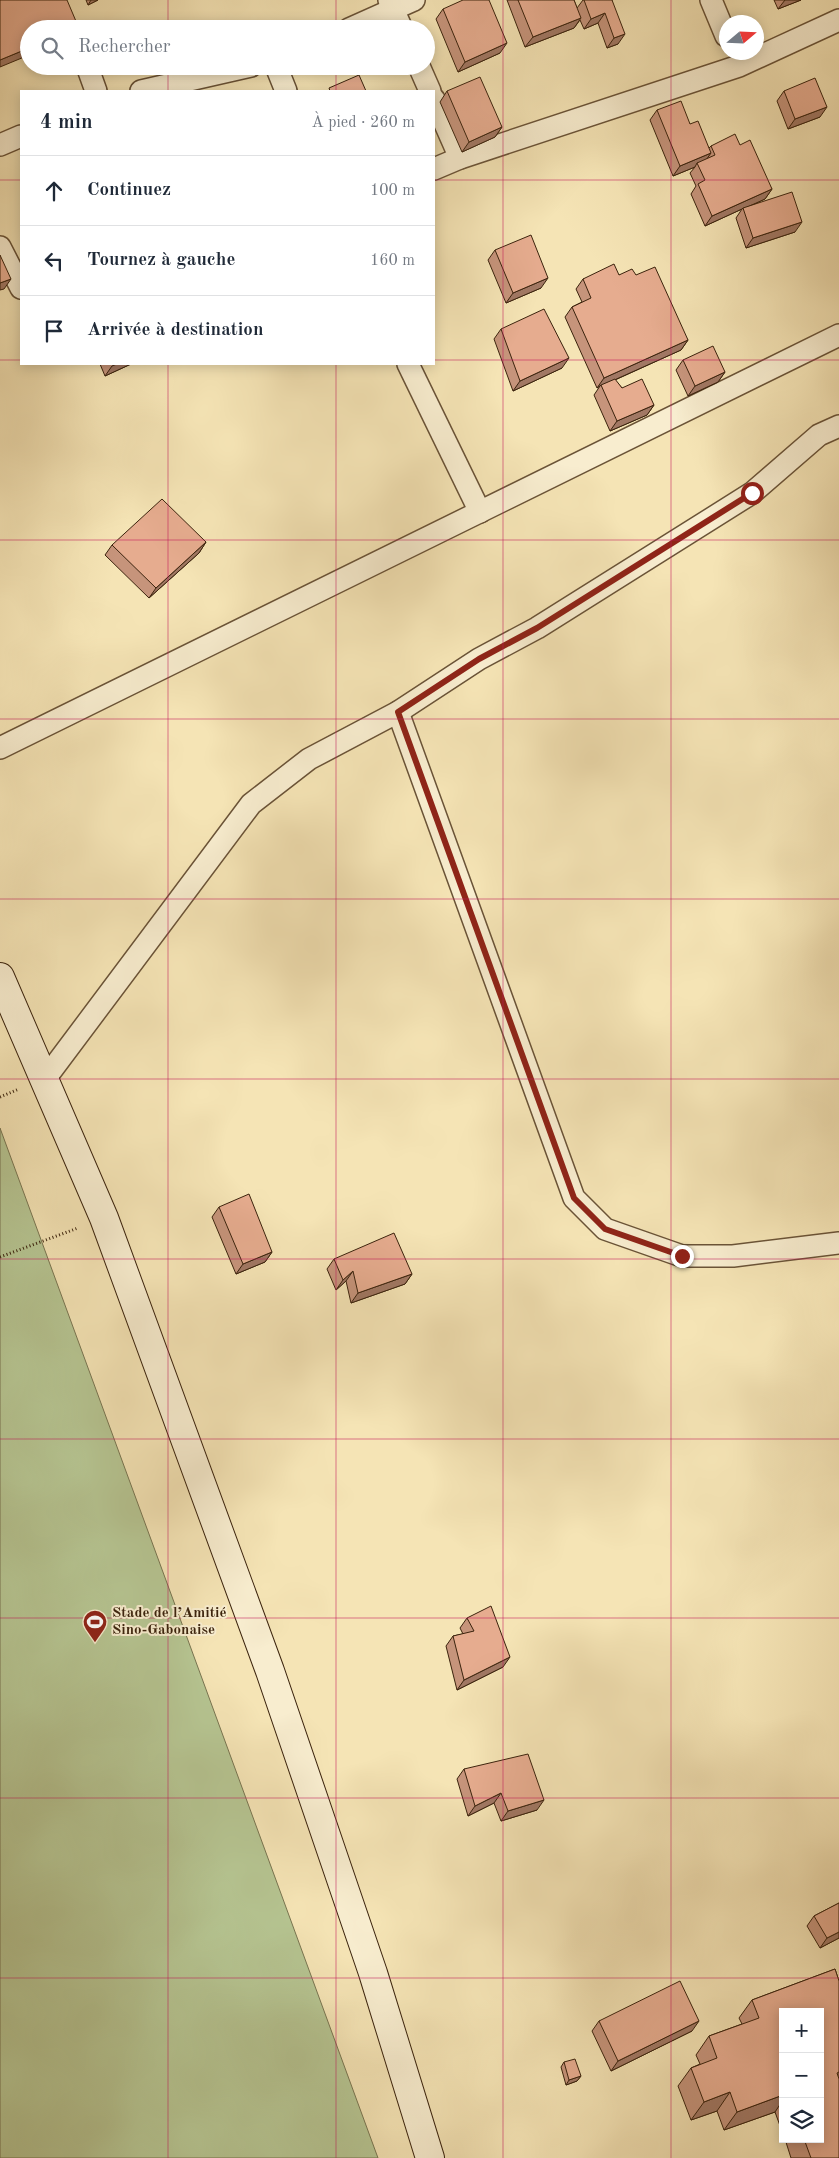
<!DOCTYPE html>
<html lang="fr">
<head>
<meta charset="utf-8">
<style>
	:root { --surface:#fff; --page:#f2f2f3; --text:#1f2937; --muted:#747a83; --line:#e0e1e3 }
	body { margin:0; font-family:"Old Standard TT",serif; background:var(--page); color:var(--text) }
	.controls { position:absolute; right:15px; bottom:15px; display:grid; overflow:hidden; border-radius:0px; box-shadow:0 2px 12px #0003 }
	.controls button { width:45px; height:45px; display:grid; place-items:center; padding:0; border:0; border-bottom:1px solid var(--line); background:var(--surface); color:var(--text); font:25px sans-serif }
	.compass { position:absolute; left:719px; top:15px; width:45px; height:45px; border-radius:50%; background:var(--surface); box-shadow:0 2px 12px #0003; rotate:71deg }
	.stop { position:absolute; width:15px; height:15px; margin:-11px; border:4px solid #8f2418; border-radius:50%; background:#fff }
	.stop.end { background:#8f2418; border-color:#fff; box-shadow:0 1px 5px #0008 }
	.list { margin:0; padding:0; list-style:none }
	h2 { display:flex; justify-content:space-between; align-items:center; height:65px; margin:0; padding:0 20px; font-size:21px }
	h2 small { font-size:16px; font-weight:400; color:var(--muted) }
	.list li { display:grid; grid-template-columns:32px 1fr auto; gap:15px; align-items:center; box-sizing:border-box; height:70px; padding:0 20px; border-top:1px solid var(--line) }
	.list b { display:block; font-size:19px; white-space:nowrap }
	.list em { font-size:16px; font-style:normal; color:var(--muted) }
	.icon { flex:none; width:28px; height:28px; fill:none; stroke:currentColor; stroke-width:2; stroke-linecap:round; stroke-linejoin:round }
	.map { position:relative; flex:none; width:839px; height:2158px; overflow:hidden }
	.search { position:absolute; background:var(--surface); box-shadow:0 2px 12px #0003; left:20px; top:20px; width:415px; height:55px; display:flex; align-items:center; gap:12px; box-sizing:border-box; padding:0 18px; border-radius:28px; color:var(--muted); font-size:19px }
	.panel { position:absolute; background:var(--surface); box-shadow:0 2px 12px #0003; left:20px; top:90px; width:415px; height:275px; border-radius:0px }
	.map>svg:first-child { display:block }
	.green { fill:#b6c592; stroke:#787450 }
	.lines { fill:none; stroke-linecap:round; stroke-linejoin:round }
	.street-casing { stroke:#6a5337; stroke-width:24 }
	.secondary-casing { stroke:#3b230d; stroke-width:30 }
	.path { stroke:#3b230d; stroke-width:3; stroke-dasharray:1 2.5; stroke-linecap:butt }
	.street { stroke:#f8edcf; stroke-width:21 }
	.secondary { stroke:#f8edcf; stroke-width:28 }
	.wall { fill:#c6947b; stroke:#3b230d }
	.shaded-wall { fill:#a17864; stroke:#3b230d }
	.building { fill:#e6ac8f; stroke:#3b230d }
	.route { stroke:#8f2418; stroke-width:6 }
	.grid { fill:none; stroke:#c2185b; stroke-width:1; stroke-opacity:0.55 }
	.labels { text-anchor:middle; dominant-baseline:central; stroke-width:4; stroke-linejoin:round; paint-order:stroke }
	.poi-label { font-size:15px; font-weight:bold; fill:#3b230d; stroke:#f8edcf; text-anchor:start }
</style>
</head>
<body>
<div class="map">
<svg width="839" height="2158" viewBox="0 0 839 2158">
	<rect width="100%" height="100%" fill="#f5e4b5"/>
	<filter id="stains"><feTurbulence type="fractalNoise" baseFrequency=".004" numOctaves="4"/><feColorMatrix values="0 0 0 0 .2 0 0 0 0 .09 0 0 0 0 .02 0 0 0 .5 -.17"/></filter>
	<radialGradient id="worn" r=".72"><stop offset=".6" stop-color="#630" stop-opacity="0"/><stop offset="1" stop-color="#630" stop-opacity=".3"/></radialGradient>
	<path class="green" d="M 0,1128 L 378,2158 L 0,2158 Z"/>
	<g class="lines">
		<defs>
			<g id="street">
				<path d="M 389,0 L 402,29"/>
				<path d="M 711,0 L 726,36"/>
				<path d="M 349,29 L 414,0"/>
				<path d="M 87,66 L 96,91"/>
				<path d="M 276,66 L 286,91"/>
				<path d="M 419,66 L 430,91"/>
				<path d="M 141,91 L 251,66"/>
				<path d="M 434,99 L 460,158"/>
				<path d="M 0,145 L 21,136"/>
				<path d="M 434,169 L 460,158 L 739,66 L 839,20"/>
				<path d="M 0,247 L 21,288"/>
				<path d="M 408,364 L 480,512"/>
				<path d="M 398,712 L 574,1198 L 605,1229 L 682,1256 L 733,1256 L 839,1243"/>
				<path d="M 0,748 L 839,335"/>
				<path d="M 45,1079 L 251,804 L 309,759 L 398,712 L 479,659 L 537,628 L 752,493 L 819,435 L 839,426"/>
			</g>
			<path id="secondary" d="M 0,977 L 104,1218 L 270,1671 L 373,1973 L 430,2158"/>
		</defs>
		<use href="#street" class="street-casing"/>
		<use href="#secondary" class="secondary-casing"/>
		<g class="path">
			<path d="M 0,1097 L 19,1089"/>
			<path d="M 0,1257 L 78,1228"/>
		</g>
		<use href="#street" class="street"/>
		<use href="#secondary" class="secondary"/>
	</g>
	<g class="wall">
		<path d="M 86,0 L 98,0 L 88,5 Z"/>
		<path d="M 507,0 L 574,0 L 577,8 L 583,0 L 612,0 L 618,44 L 607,48 L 598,23 L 584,29 L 580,20 L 574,28 L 525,47 Z"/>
		<path d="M 774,0 L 801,0 L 778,9 Z"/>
		<path d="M 443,9 L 500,53 L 458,72 L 436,19 Z"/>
		<path d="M 447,91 L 502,127 L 495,137 L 462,152 L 440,102 Z"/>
		<path d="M 784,91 L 820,117 L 788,129 L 777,101 Z"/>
		<path d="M 657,110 L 690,124 L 709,148 L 711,146 L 740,145 L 772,189 L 765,199 L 750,206 L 795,232 L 746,248 L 736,218 L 742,209 L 705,226 L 691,194 L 696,186 L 690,173 L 695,167 L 673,176 L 650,120 Z"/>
		<path d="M 495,250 L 541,288 L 506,303 L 488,260 Z"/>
		<path d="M 619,275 L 636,275 L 688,340 L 681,350 L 615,380 L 622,388 L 654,405 L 647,415 L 610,431 L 594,395 L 600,386 L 597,388 L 565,317 L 572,307 L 582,302 L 576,289 L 583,279 Z"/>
		<path d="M 501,329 L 562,368 L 513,391 L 494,339 Z"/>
		<path d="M 683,360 L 725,372 L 718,382 L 688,396 L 676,370 Z"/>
		<path d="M 100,364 L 131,364 L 105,376 Z"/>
		<path d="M 206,542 L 199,553 L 149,598 L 105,555 L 112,545 Z"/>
		<path d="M 219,1207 L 272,1252 L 265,1262 L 236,1274 L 212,1217 Z"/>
		<path d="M 334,1259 L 412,1274 L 405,1284 L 351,1303 L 346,1281 L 336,1290 L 327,1269 Z"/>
		<path d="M 467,1618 L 503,1667 L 457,1690 L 446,1646 L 453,1636 L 463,1634 L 460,1628 Z"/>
		<path d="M 464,1769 L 537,1810 L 501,1821 L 494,1803 L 468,1816 L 457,1779 Z"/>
		<path d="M 839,1903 L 839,1938 L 820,1948 L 807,1926 L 814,1916 Z"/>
		<path d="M 835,1969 L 839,1981 L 839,2158 L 791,2158 L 785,2139 L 820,2139 L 820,2012 L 783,2012 L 783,2134 L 775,2112 L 724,2130 L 717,2111 L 691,2120 L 678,2086 L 691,2068 L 700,2064 L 696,2055 L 709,2036 L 742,2024 L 739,2018 L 752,2000 Z"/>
		<path d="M 599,2021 L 692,2031 L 611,2071 L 592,2031 Z"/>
		<path d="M 564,2062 L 581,2076 L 577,2081 L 566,2085 L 561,2067 Z"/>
	</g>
	<g class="shaded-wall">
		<path d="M 91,0 L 98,0 L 88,5 Z"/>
		<path d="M 785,0 L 801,0 L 778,9 Z"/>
		<path d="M 605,13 L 598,23 L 584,29 L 591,19 Z"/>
		<path d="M 581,18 L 574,28 L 525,47 L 533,37 Z"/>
		<path d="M 625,34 L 618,44 L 607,48 L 614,38 Z"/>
		<path d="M 507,43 L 500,53 L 458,72 L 465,62 Z"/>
		<path d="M 29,48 L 29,55 L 0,67 L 0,60 Z"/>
		<path d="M 827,107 L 820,117 L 788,129 L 795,119 Z"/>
		<path d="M 502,127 L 495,137 L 462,152 L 469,142 Z"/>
		<path d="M 711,153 L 704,163 L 697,163 L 695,167 L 673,176 L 680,166 Z"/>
		<path d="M 772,189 L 765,199 L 743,209 L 743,208 L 742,209 L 705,226 L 712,216 Z"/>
		<path d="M 802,222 L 795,232 L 746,248 L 753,238 Z"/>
		<path d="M 548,278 L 541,288 L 506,303 L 513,293 Z"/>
		<path d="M 11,279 L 4,289 L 0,290 L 0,283 Z"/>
		<path d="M 688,340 L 681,350 L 601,386 L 601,385 L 597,388 L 604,378 Z"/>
		<path d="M 569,358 L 562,368 L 513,391 L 520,381 Z"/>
		<path d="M 117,364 L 131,364 L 105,376 L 112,366 Z"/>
		<path d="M 725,372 L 718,382 L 688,396 L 695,386 Z"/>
		<path d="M 654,405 L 647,415 L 610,431 L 617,421 Z"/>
		<path d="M 206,542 L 199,553 L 149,598 L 156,588 Z"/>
		<path d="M 272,1252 L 265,1262 L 236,1274 L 243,1264 Z"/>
		<path d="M 353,1271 L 346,1281 L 336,1290 L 343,1280 Z"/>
		<path d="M 412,1274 L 405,1284 L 351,1303 L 358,1293 Z"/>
		<path d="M 510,1657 L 503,1667 L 457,1690 L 464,1680 Z"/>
		<path d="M 501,1793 L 494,1803 L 468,1816 L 475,1806 Z"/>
		<path d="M 544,1800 L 537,1810 L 501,1821 L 508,1811 Z"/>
		<path d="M 839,1932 L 839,1938 L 820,1948 L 827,1938 Z"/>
		<path d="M 699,2021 L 692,2031 L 611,2071 L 618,2061 Z"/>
		<path d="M 581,2076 L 577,2081 L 566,2085 L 569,2080 Z"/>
		<path d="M 730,2092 L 717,2111 L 691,2120 L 704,2102 Z"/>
		<path d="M 783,2095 L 783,2100 L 775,2112 L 724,2130 L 737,2112 Z"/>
	</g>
	<g class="building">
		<path d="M 0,0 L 67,0 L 78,26 L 73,29 L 29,29 L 29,48 L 0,60 Z"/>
		<path d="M 463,0 L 489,0 L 507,43 L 465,62 L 443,9 Z"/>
		<path d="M 518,0 L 574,0 L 581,18 L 533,37 Z"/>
		<path d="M 584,0 L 612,0 L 625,34 L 614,38 L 605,13 L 591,19 Z"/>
		<path d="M 359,75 L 366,91 L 330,91 L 329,88 Z"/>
		<path d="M 480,77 L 502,127 L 469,142 L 447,91 Z"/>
		<path d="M 815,78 L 827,107 L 795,119 L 784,91 Z"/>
		<path d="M 681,101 L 690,124 L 698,121 L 711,153 L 680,166 L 657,110 Z"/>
		<path d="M 735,134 L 740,145 L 750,140 L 772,189 L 712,216 L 698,184 L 705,180 L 697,163 L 715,155 L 711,146 Z"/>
		<path d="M 792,192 L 802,222 L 753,238 L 743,208 Z"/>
		<path d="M 531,235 L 548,278 L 513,293 L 495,250 Z"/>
		<path d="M 0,255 L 11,279 L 0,283 Z"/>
		<path d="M 614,264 L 619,275 L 632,269 L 636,275 L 655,267 L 688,340 L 604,378 L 572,307 L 591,298 L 583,279 Z"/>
		<path d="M 544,309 L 569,358 L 520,381 L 501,329 Z"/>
		<path d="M 713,346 L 725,372 L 695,386 L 683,360 Z"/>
		<path d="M 615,379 L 622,388 L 642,379 L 654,405 L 617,421 L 601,385 Z"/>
		<path d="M 162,499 L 206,542 L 156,588 L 112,545 Z"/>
		<path d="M 249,1194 L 272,1252 L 243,1264 L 219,1207 Z"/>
		<path d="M 394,1233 L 412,1274 L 358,1293 L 353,1271 L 343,1280 L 334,1259 Z"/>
		<path d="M 491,1606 L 510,1657 L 464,1680 L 453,1636 L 474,1631 L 467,1618 Z"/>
		<path d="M 528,1754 L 544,1800 L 508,1811 L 501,1793 L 475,1806 L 464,1769 Z"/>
		<path d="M 839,1903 L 839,1932 L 827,1938 L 814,1916 Z"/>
		<path d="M 835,1969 L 839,1981 L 839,2072 L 837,2073 L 839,2079 L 839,2158 L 811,2158 L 804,2139 L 820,2139 L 820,2012 L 783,2012 L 783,2095 L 737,2112 L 730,2092 L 704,2102 L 691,2068 L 717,2058 L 709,2036 L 759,2018 L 752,2000 Z"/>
		<path d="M 680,1981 L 699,2021 L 618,2061 L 599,2021 Z"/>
		<path d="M 575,2059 L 581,2076 L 569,2080 L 564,2062 Z"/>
	</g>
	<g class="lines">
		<path class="route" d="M 682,1256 L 605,1229 L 574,1198 L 398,712 L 479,659 L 537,628 L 752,493"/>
	</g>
	<path class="grid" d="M 168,0 L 168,29M 336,0 L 336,29M 503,0 L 503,2158M 671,0 L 671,2158M 168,66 L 168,91M 336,66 L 336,91M 0,180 L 21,180M 434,180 L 839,180M 0,360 L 21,360M 434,360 L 839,360M 168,364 L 168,2158M 336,364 L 336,2158M 0,540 L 839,540M 0,719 L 839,719M 0,899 L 839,899M 0,1079 L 839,1079M 0,1259 L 839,1259M 0,1439 L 839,1439M 0,1618 L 839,1618M 0,1798 L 839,1798M 0,1978 L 839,1978"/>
	<defs>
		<symbol id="stadium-pin" viewBox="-11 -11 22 30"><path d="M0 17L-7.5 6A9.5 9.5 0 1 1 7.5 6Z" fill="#8f2418" stroke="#f8edcf"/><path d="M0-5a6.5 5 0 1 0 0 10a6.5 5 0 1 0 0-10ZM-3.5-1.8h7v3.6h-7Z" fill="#fff"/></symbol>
	</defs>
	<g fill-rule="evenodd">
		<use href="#stadium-pin" x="81" y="1608" width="28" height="38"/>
	</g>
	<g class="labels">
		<g class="poi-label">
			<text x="112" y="1613">Stade de l’Amitié<tspan x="112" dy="17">Sino-Gabonaise</tspan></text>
		</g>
	</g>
	<rect width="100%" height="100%" filter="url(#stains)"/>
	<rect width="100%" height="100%" fill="url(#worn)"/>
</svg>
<div class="controls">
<button>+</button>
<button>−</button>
<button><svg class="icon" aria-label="layers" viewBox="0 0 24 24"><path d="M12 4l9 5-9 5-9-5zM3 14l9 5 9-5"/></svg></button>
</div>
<svg class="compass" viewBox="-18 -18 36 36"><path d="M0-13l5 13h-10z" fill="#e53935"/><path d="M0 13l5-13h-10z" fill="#747a83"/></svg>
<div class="stop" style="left:752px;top:493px"></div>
<div class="stop end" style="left:682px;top:1256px"></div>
<div class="search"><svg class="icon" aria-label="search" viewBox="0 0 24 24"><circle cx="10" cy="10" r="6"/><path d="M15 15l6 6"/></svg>Rechercher</div>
<section class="panel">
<h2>4 min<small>À pied · 260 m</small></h2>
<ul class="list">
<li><svg class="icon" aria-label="ahead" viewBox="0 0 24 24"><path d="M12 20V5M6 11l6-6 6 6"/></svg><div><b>Continuez</b></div><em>100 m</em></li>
<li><svg class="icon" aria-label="left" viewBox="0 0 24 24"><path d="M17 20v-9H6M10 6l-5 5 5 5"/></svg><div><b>Tournez à gauche</b></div><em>160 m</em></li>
<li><svg class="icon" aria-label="arrive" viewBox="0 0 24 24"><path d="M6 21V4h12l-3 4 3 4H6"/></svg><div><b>Arrivée à destination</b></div></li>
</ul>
</section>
</div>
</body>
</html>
